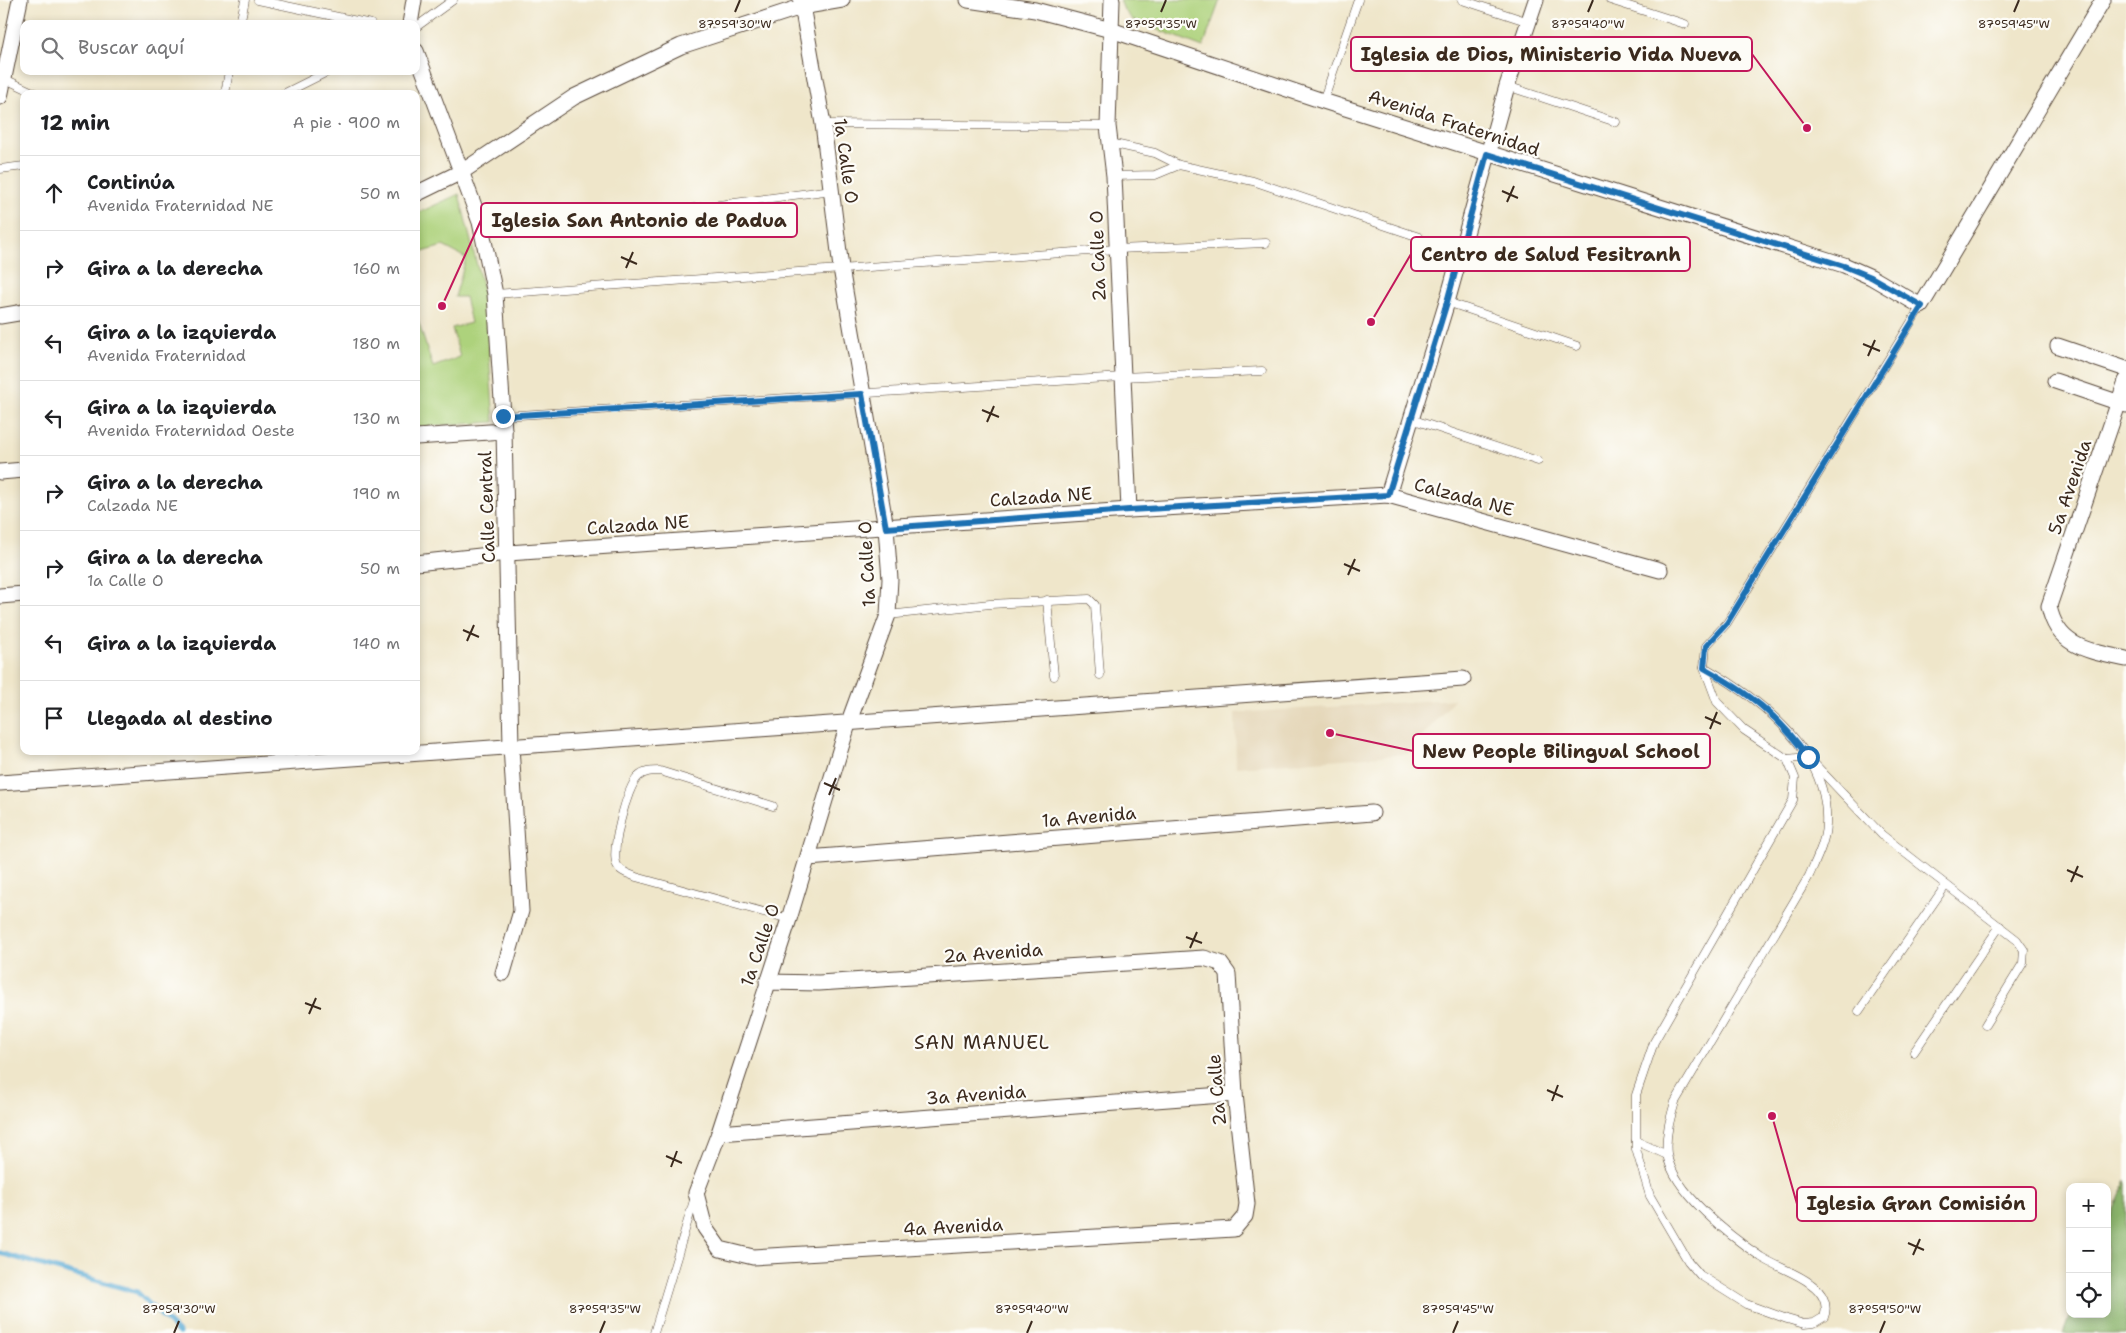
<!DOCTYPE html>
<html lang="es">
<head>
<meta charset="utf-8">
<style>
	:root { --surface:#fff; --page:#f6f6f6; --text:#202124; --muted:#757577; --line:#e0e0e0 }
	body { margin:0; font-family:"Shantell Sans",sans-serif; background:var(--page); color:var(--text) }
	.controls { position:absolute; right:15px; bottom:15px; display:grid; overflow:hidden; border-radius:10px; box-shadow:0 2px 8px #0003 }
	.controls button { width:45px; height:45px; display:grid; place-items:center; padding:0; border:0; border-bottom:1px solid var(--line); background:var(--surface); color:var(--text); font:25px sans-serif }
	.stop { position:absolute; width:15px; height:15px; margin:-11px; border:4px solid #1f6fb2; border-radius:50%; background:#fff }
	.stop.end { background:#1f6fb2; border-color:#fff; box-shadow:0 1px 5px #0008 }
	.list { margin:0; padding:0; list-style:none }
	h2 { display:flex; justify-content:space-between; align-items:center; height:65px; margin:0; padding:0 20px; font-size:21px }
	h2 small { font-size:16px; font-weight:400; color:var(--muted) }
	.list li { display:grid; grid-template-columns:32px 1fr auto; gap:15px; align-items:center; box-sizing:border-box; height:75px; padding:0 20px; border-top:1px solid var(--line) }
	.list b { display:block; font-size:19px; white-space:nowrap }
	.list p { margin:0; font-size:16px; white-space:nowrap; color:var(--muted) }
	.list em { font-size:16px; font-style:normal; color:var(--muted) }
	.icon { flex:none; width:28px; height:28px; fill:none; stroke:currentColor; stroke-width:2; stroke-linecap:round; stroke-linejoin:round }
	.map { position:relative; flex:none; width:2126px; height:1333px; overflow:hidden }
	.search { position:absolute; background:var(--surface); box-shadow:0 2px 8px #0003; left:20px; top:20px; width:400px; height:55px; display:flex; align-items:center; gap:12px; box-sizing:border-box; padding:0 18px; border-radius:10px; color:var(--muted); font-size:19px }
	.panel { position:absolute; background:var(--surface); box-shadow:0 2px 8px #0003; left:20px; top:90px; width:400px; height:665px; border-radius:10px }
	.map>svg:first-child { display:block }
	.built { fill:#e4d6b7 }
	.green { fill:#add27c; stroke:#747e4d }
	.forest { fill:#8ab46c; stroke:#626f45 }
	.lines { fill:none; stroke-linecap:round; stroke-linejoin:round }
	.stream { stroke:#5cacd6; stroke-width:5 }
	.service-casing { stroke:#564638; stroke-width:9 }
	.minor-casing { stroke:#564638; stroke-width:17 }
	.service { stroke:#fff; stroke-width:8 }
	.minor { stroke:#fff; stroke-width:15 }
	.route { stroke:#1f6fb2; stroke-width:6 }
	.ticks { fill:none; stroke:#3b2a1e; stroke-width:2 }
	.labels { text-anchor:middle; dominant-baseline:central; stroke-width:4.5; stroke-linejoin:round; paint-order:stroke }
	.street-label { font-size:18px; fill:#3b2a1e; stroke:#fdfcf7 }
	.neighbourhood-label { font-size:19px; letter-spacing:1px; fill:#3b2a1e; stroke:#fdfcf7 }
	.ticks-label { font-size:12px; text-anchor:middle; fill:#3b2a1e; stroke:#fdfcf7; stroke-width:4.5; stroke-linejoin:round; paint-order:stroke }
	.leader { fill:none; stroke:#c2185b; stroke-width:2 }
	.callout-dot { fill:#c2185b; stroke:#fdfcf7; stroke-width:2 }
	.callout { fill:#fdfcf7; stroke:#c2185b; stroke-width:2 }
	.callout-label { font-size:19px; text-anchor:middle; font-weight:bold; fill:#3b2a1e }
</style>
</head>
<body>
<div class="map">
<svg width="2126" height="1333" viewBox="0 0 2126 1333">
	<rect width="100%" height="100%" fill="#fdfcf7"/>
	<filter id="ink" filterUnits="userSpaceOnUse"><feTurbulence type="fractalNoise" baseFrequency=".02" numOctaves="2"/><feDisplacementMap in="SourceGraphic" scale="10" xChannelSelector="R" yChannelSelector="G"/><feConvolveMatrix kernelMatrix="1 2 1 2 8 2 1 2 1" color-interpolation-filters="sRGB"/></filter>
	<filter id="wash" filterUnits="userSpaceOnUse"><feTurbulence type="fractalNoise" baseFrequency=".0096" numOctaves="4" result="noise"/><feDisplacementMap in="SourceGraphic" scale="20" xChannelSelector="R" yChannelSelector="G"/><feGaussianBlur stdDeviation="1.12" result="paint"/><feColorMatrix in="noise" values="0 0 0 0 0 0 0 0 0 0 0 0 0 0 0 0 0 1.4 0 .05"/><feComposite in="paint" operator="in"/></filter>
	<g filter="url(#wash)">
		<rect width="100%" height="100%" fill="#efe6ca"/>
		<path class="built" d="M 1455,699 L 1407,754 L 1236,767 L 1235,713 Z"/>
		<g class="green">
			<path d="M 1120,0 L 1220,0 L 1203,47 L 1133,20 L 1124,10 Z"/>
			<path d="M 459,194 L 485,297 L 494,422 L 416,427 L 416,315 L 433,367 L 460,357 L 452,328 L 471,323 L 465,297 L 455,297 L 466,258 L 443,246 L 416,254 L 416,214 Z"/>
		</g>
		<path class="forest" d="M 2126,1180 L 2126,1333 L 2064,1333 L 2071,1314 L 2107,1314 L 2107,1226 Z"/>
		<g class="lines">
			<path class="stream" d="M 0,1253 L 137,1292 L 179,1333"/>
		</g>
	</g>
	<g filter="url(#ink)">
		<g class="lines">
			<defs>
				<g id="service">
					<path d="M 258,0 L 371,24"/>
					<path d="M 1462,0 L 1529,22"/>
					<path d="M 1610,0 L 1685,24"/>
					<path d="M 240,24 L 245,0"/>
					<path d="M 416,27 L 453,0"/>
					<path d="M 3,78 L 37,94"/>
					<path d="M 1507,86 L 1616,122"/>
					<path d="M 225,94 L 229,71"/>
					<path d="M 283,94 L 329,71"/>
					<path d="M 1323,101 L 1358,0"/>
					<path d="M 823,124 L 1108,126"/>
					<path d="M 1110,143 L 1155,153 L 1179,165 L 1253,181 L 1419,237"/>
					<path d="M 0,169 L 24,166"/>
					<path d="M 1114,176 L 1155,175 L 1179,165"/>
					<path d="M 612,219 L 832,190"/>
					<path d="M 495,294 L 1117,249 L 1266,243"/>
					<path d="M 1447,302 L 1577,346"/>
					<path d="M 1921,306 L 1727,623 L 1706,646 L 1704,667 L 1717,702 L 1744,730 L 1787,759 L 1808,757 L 1882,835 L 2017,940 L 2024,950 L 2023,963 L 1985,1025"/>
					<path d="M 503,416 L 1122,377 L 1262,371"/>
					<path d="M 1411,419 L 1538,461"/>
					<path d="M 1047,600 L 1054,676"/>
					<path d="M 888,615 L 990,604 L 1089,599 L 1095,605 L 1100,675"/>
					<path d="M 1704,667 C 1760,699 1830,752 1826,825 C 1825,843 1816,860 1809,876 L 1675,1102 C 1670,1119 1665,1136 1667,1154 C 1673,1192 1731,1237 1761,1257 C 1777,1267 1797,1273 1811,1284 C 1822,1292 1829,1304 1824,1317 L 1814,1323 L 1804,1324 L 1787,1319 L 1746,1304 L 1700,1275 L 1688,1261 L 1650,1196 L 1636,1149 L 1636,1095 L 1654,1042 L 1793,800 L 1795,778 L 1787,759"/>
					<path d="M 773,806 L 660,771 C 652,771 644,771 638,777 C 627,787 610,852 617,865 C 620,872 630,874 636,877 L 789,919"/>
					<path d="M 1859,1011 L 1946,885"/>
					<path d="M 1914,1052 L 2000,926"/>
					<path d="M 1636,1141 L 1667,1155"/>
					<path d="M 654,1333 L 695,1197"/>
				</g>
				<g id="minor">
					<path d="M 968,0 L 1035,10 L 1111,30 L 1323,101 L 1844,265 L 1871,277 L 1921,306 L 2103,0"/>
					<path d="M 1112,0 L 1108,126 L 1114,176 L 1129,510"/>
					<path d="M 410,24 L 414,0"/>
					<path d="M 416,51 L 480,222 L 495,294 L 504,431 L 511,746 L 521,911 L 503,973"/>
					<path d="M 0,97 L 20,0"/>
					<path d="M 416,194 L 463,171 L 574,97 L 681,46 L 801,7 L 842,0"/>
					<path d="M 0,316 L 24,312"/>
					<path d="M 2058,346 L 2126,369"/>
					<path d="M 2055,381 L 2126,405"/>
					<path d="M 2126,381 L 2049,606 C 2057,648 2090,651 2126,659"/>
					<path d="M 416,437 L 504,431"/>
					<path d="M 0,472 L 24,470"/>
					<path d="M 1388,495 L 1447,302 L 1507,86 L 1536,0"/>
					<path d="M 416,563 L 508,553 L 1129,510 L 1388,495 L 1660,570"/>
					<path d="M 0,596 L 24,594"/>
					<path d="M 0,783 L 1463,679"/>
					<path d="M 808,858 L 1372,813"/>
					<path d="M 767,982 L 819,983 L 1204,958 L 1220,963 L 1228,974 L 1235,1094 L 1247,1204 L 1245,1216 L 1234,1229 L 753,1257 L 720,1249 L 705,1228 L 696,1193 L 719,1133 L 789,919 L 848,724 L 888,615 L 890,579 L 886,528 L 841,268 L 823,124 L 801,0"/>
					<path d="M 719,1133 L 1235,1094"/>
				</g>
			</defs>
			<use href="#service" class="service-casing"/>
			<use href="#minor" class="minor-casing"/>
			<use href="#service" class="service"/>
			<use href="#minor" class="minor"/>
		</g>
	</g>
	<g class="lines" filter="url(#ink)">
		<path class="route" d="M 503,416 L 862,394 L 886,528 L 1129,510 L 1388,495 L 1447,302 L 1487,154 L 1844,266 L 1871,277 L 1922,306 L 1727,623 L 1706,646 L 1704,668 C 1750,694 1777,714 1808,757"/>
	</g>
	<path class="ticks" d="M 735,12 L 740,0M 1161,12 L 1166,0M 1588,12 L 1593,0M 2014,12 L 2019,0M 1502,191 L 1518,198M 1507,202 L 1514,186M 621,257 L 637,264M 626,268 L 633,252M 1863,344 L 1880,351M 1868,356 L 1875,340M 982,410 L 999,417M 987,422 L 994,406M 1344,564 L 1360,571M 1348,575 L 1355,559M 463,630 L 479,637M 467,641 L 474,625M 1705,717 L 1721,724M 1710,729 L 1717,712M 824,783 L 840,790M 829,795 L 836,778M 2067,870 L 2083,877M 2071,882 L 2078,866M 1186,937 L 1202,943M 1190,948 L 1197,932M 305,1003 L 321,1009M 309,1014 L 316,998M 1547,1090 L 1563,1097M 1552,1101 L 1558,1085M 666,1156 L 682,1163M 671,1167 L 677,1151M 1908,1243 L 1924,1250M 1913,1255 L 1920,1239M 174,1333 L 179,1321M 600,1333 L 605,1321M 1027,1333 L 1032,1321M 1453,1333 L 1458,1321M 1880,1333 L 1885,1321"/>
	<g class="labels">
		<g class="street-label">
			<text transform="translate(1454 123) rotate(18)">Avenida Fraternidad</text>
			<text transform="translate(846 161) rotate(82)">1a Calle O</text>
			<text transform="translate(1098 256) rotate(-92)">2a Calle O</text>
			<text transform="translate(2070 487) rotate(-71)">5a Avenida</text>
			<text transform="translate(1041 497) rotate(-4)">Calzada NE</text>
			<text transform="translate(1464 497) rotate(15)">Calzada NE</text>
			<text transform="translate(487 507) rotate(-92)">Calle Central</text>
			<text transform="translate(638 525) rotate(-4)">Calzada NE</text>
			<text transform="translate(867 564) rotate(-93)">1a Calle O</text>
			<text transform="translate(1089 817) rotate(-5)">1a Avenida</text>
			<text transform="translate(760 945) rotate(-71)">1a Calle O</text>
			<text transform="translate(993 953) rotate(-4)">2a Avenida</text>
			<text transform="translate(1217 1090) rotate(-95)">2a Calle</text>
			<text transform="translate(976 1095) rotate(-4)">3a Avenida</text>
			<text transform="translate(953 1227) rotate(-3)">4a Avenida</text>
		</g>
		<g class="neighbourhood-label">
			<text x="982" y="1042">SAN MANUEL</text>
		</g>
	</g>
	<g class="ticks-label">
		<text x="735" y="28">87°59'30"W</text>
		<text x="1161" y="28">87°59'35"W</text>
		<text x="1588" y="28">87°59'40"W</text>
		<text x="2014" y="28">87°59'45"W</text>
		<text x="179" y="1313">87°59'30"W</text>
		<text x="605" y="1313">87°59'35"W</text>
		<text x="1032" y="1313">87°59'40"W</text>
		<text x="1458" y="1313">87°59'45"W</text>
		<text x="1885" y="1313">87°59'50"W</text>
	</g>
	<path class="leader" d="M1807 128L1752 54M442 306L481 220M1371 322L1411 254M1330 733L1413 751M1772 1116L1797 1204"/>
	<g class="callout-dot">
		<circle cx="1807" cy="128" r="5"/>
		<circle cx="442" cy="306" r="5"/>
		<circle cx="1371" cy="322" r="5"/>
		<circle cx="1330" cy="733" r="5"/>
		<circle cx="1772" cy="1116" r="5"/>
	</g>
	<g class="callout">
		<rect x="1351" y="37" width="401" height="34" rx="5"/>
		<rect x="481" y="203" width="316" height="34" rx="5"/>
		<rect x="1411" y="237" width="279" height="34" rx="5"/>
		<rect x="1413" y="734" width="297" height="34" rx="5"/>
		<rect x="1797" y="1187" width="239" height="34" rx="5"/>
	</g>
	<g class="callout-label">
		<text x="1551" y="61">Iglesia de Dios, Ministerio Vida Nueva</text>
		<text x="639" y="227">Iglesia San Antonio de Padua</text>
		<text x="1551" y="261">Centro de Salud Fesitranh</text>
		<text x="1561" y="758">New People Bilingual School</text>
		<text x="1916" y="1210">Iglesia Gran Comisión</text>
	</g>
</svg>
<div class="controls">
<button>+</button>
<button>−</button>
<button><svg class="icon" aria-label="locate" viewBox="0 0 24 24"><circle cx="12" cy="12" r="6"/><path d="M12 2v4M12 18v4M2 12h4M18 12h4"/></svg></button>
</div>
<div class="stop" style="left:1808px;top:757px"></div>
<div class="stop end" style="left:503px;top:416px"></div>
<div class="search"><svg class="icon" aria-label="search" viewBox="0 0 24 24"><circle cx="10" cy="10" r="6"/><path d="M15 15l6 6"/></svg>Buscar aquí</div>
<section class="panel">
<h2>12 min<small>A pie · 900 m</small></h2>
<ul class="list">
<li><svg class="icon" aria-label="ahead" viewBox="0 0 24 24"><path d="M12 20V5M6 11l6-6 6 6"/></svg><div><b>Continúa</b><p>Avenida Fraternidad NE</p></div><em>50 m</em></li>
<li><svg class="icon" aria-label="right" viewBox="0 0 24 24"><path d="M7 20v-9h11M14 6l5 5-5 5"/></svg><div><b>Gira a la derecha</b></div><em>160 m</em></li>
<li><svg class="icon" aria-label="left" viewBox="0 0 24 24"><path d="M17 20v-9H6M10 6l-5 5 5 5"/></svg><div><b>Gira a la izquierda</b><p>Avenida Fraternidad</p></div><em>180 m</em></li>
<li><svg class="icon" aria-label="left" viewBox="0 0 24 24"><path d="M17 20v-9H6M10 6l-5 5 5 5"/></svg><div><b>Gira a la izquierda</b><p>Avenida Fraternidad Oeste</p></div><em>130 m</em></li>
<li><svg class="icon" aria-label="right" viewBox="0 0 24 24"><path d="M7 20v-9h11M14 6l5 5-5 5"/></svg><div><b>Gira a la derecha</b><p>Calzada NE</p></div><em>190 m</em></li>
<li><svg class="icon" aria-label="right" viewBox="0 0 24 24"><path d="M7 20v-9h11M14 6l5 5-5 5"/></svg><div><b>Gira a la derecha</b><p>1a Calle O</p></div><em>50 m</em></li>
<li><svg class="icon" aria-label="left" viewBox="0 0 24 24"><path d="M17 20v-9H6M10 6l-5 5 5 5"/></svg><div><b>Gira a la izquierda</b></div><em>140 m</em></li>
<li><svg class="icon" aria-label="arrive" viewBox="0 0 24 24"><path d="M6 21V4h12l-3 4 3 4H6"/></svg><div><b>Llegada al destino</b></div></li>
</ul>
</section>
</div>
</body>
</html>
